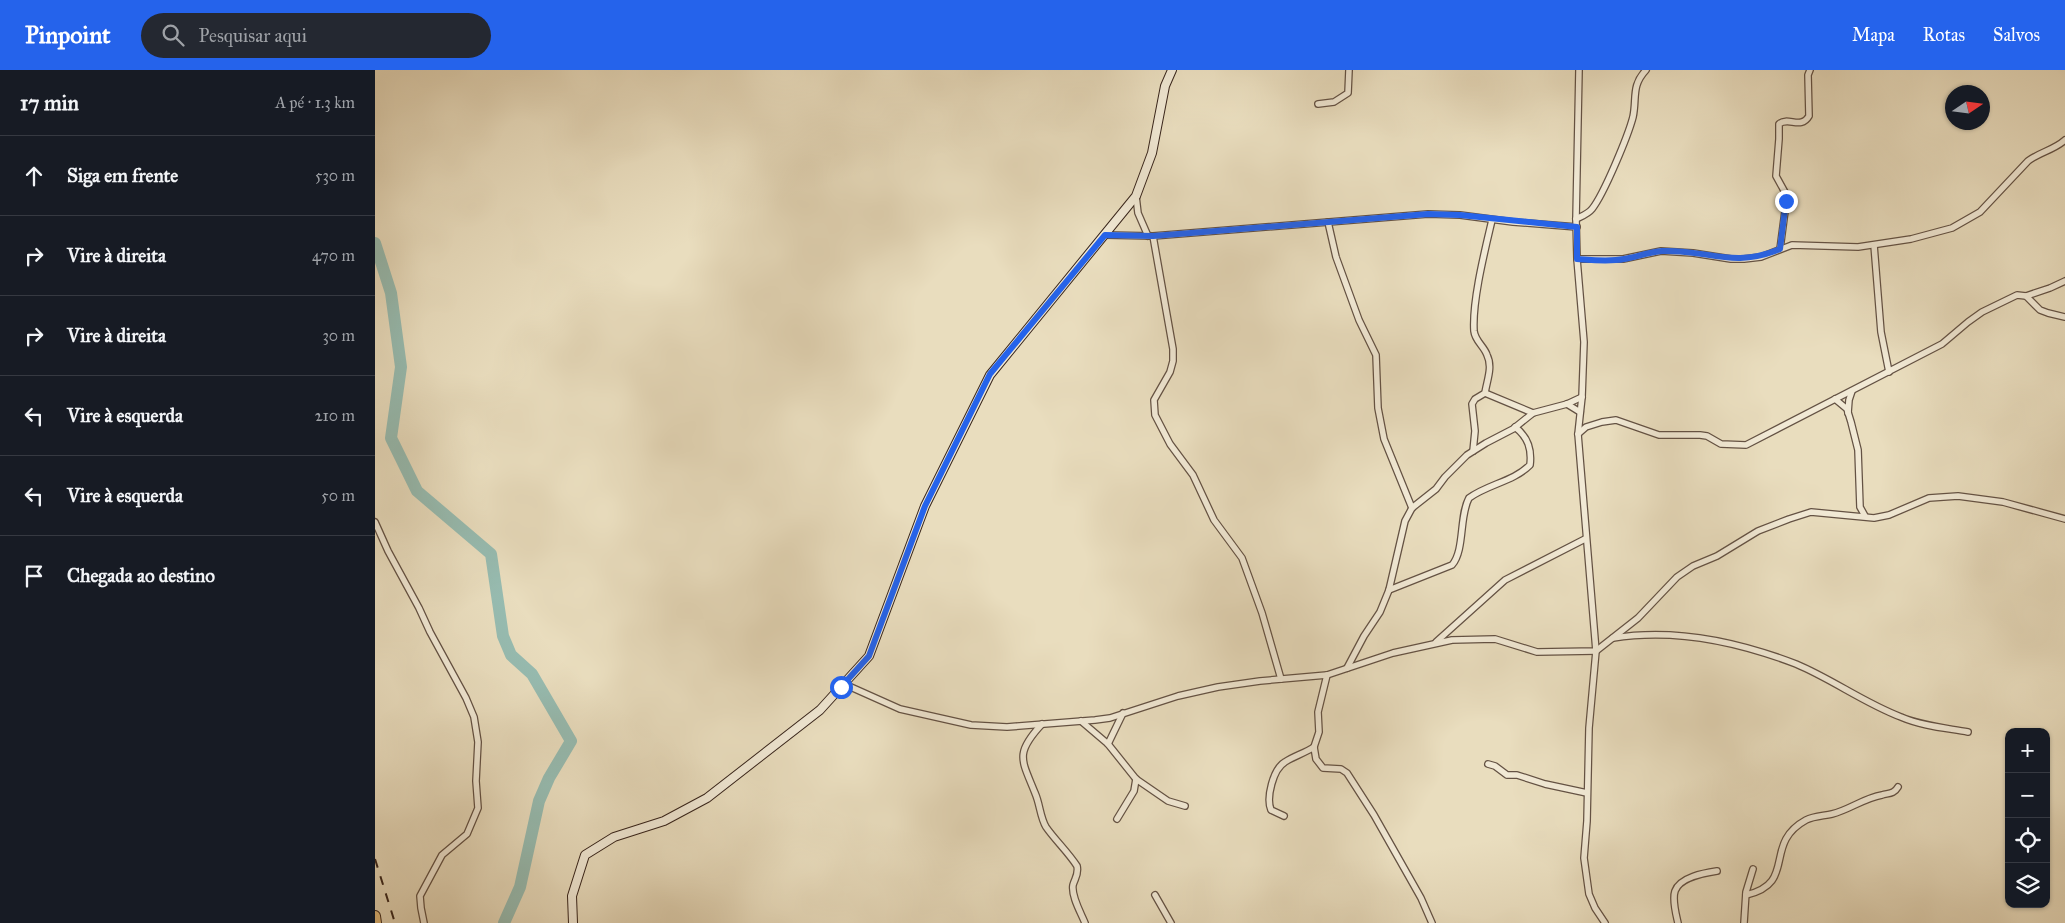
<!DOCTYPE html>
<html lang="pt">
<head>
<meta charset="utf-8">
<style>
	:root { --surface:#171b24; --page:#242831; --text:#f1f3f6; --muted:#9ea1a6; --line:#363941; --accent:#2563eb }
	body { margin:0; font-family:"IM FELL Great Primer",serif; background:var(--page); color:var(--text) }
	.controls { position:absolute; right:15px; bottom:15px; display:grid; overflow:hidden; border-radius:10px; box-shadow:0 1px 4px #0004 }
	.controls button { width:45px; height:45px; display:grid; place-items:center; padding:0; border:0; border-bottom:1px solid var(--line); background:var(--surface); color:var(--text); font:25px sans-serif }
	.compass { position:absolute; left:1570px; top:15px; width:45px; height:45px; border-radius:50%; background:var(--surface); box-shadow:0 1px 4px #0004; rotate:77deg }
	.stop { position:absolute; width:15px; height:15px; margin:-11px; border:4px solid #2563eb; border-radius:50%; background:#fff }
	.stop.end { background:#2563eb; border-color:#fff; box-shadow:0 1px 5px #0008 }
	.list { margin:0; padding:0; list-style:none }
	h2 { display:flex; justify-content:space-between; align-items:center; height:65px; margin:0; padding:0 20px; font-size:21px }
	h2 small { font-size:16px; font-weight:400; color:var(--muted) }
	.list li { display:grid; grid-template-columns:32px 1fr auto; gap:15px; align-items:center; box-sizing:border-box; height:80px; padding:0 20px; border-top:1px solid var(--line) }
	.list b { display:block; font-size:19px; white-space:nowrap }
	.list em { font-size:16px; font-style:normal; color:var(--muted) }
	.icon { flex:none; width:28px; height:28px; fill:none; stroke:currentColor; stroke-width:2; stroke-linecap:round; stroke-linejoin:round }
	.map { position:relative; flex:none; width:1690px; height:853px; overflow:hidden }
	header { display:flex; align-items:center; gap:30px; box-sizing:border-box; height:70px; padding:0 25px; background:var(--accent); color:#fff }
	header strong { font-size:24px }
	nav { display:flex; gap:28px; margin-inline-start:auto; font-size:18px }
	.search { width:350px; height:45px; background:var(--page); display:flex; align-items:center; gap:12px; box-sizing:border-box; padding:0 18px; border-radius:28px; color:var(--muted); font-size:19px }
	main { display:flex }
	aside { flex:1; background:var(--surface) }
	.map>svg:first-child { display:block }
	.lines { fill:none; stroke-linecap:round; stroke-linejoin:round }
	.river { stroke:#97bcb1; stroke-width:12 }
	.street-casing { stroke:#645244; stroke-width:8 }
	.secondary-casing { stroke:#37241b; stroke-width:10 }
	.highway-casing { stroke:#37241b; stroke-width:12 }
	.street { stroke:#f1e9d5; stroke-width:5.5 }
	.secondary { stroke:#f1e9d5; stroke-width:8 }
	.highway { stroke:#e4be7f; stroke-width:10 }
	.rail { stroke:#37241b; stroke-width:2; stroke-dasharray:9 9; stroke-linecap:butt }
	.route { stroke:#2563eb; stroke-width:6 }
</style>
</head>
<body>
<header>
<strong>Pinpoint</strong>
<div class="search"><svg class="icon" aria-label="search" viewBox="0 0 24 24"><circle cx="10" cy="10" r="6"/><path d="M15 15l6 6"/></svg>Pesquisar aqui</div>
<nav><a>Mapa</a><a>Rotas</a><a>Salvos</a></nav>
</header>
<main>
<aside>
<h2>17 min<small>A pé · 1.3 km</small></h2>
<ul class="list">
<li><svg class="icon" aria-label="ahead" viewBox="0 0 24 24"><path d="M12 20V5M6 11l6-6 6 6"/></svg><div><b>Siga em frente</b></div><em>530 m</em></li>
<li><svg class="icon" aria-label="right" viewBox="0 0 24 24"><path d="M7 20v-9h11M14 6l5 5-5 5"/></svg><div><b>Vire à direita</b></div><em>470 m</em></li>
<li><svg class="icon" aria-label="right" viewBox="0 0 24 24"><path d="M7 20v-9h11M14 6l5 5-5 5"/></svg><div><b>Vire à direita</b></div><em>30 m</em></li>
<li><svg class="icon" aria-label="left" viewBox="0 0 24 24"><path d="M17 20v-9H6M10 6l-5 5 5 5"/></svg><div><b>Vire à esquerda</b></div><em>210 m</em></li>
<li><svg class="icon" aria-label="left" viewBox="0 0 24 24"><path d="M17 20v-9H6M10 6l-5 5 5 5"/></svg><div><b>Vire à esquerda</b></div><em>50 m</em></li>
<li><svg class="icon" aria-label="arrive" viewBox="0 0 24 24"><path d="M6 21V4h12l-3 4 3 4H6"/></svg><div><b>Chegada ao destino</b></div></li>
</ul>
</aside>
<div class="map">
<svg width="1690" height="853" viewBox="0 0 1690 853">
	<rect width="100%" height="100%" fill="#e9ddbe"/>
	<filter id="stains"><feTurbulence type="fractalNoise" baseFrequency=".004" numOctaves="4"/><feColorMatrix values="0 0 0 0 .2 0 0 0 0 .09 0 0 0 0 .02 0 0 0 .5 -.17"/></filter>
	<radialGradient id="worn" r=".72"><stop offset=".6" stop-color="#630" stop-opacity="0"/><stop offset="1" stop-color="#630" stop-opacity=".3"/></radialGradient>
	<g class="lines">
		<path class="river" d="M 0,173 L 16,223 L 26,297 L 16,368 L 42,421 L 116,484 L 128,566 L 136,585 L 157,604 L 196,671 L 174,708 L 164,731 L 145,817 L 129,853"/>
		<defs>
			<g id="street">
				<path d="M 1204,0 L 1201,149 L 1202,189 L 1209,272 L 1207,327 L 1203,364 L 1221,581 L 1214,658 L 1212,751 L 1209,788 L 1214,824 L 1220,838 L 1230,853"/>
				<path d="M 943,34 L 959,32 L 973,23 L 974,0"/>
				<path d="M 761,126 L 763,143 L 773,166"/>
				<path d="M 1201,149 C 1207,146 1213,144 1217,139 C 1229,124 1253,66 1258,47 C 1262,28 1256,16 1271,0"/>
				<path d="M 953,152 L 961,187 L 984,250 L 1001,285 L 1003,338 L 1009,369 L 1037,438"/>
				<path d="M 730,165 L 778,166 L 1053,144 L 1085,145 L 1138,152 L 1202,157"/>
				<path d="M 778,166 L 798,279 L 798,291 L 795,302 L 779,330 L 780,345 L 795,374 L 818,405 L 839,450 L 867,488 L 887,543 L 906,609"/>
				<path d="M 1499,175 L 1506,262 L 1514,302"/>
				<path d="M 1405,179 L 1412,126 L 1401,106 L 1404,69 L 1404,54 C 1413,46 1426,60 1434,46 L 1433,5 L 1435,0"/>
				<path d="M 1202,189 L 1248,189 L 1286,181 L 1318,183 L 1356,189 L 1369,189 L 1386,187 L 1417,175 L 1483,177 L 1536,169 L 1577,158 L 1605,142 L 1653,91 C 1665,82 1679,80 1690,70"/>
				<path d="M 1651,226 L 1675,218 L 1690,211"/>
				<path d="M 1110,323 L 1158,343"/>
				<path d="M 1460,329 L 1472,339 L 1476,352 L 1483,380 L 1485,437 L 1490,446"/>
				<path d="M 1192,334 L 1205,342"/>
				<path d="M 1473,343 L 1474,330 L 1477,321"/>
				<path d="M 1203,364 L 1211,357 L 1227,352 L 1241,350 L 1284,365 L 1325,365 L 1332,366 L 1346,374 L 1371,375 L 1567,274 L 1593,252 L 1607,242 L 1642,225 L 1651,226 L 1665,240 L 1673,243 L 1690,247"/>
				<path d="M 1098,381 L 1100,361 L 1097,334 L 1100,329 L 1110,323 C 1112,310 1118,297 1112,285 C 1109,276 1100,271 1099,261 C 1097,231 1110,180 1117,150"/>
				<path d="M 0,452 L 13,481 L 44,538 L 55,562 L 91,628 L 99,647 L 103,672 L 101,711 L 103,738 L 92,764 L 67,785 L 45,826 L 46,838 L 49,853"/>
				<path d="M 1014,520 L 1077,495 C 1090,480 1084,446 1094,428 C 1113,414 1138,412 1155,395 C 1157,379 1153,367 1140,357"/>
				<path d="M 1238,568 C 1299,558 1364,572 1421,594 C 1457,609 1489,633 1526,647 C 1547,656 1571,658 1593,662"/>
				<path d="M 1061,572 L 1130,510 L 1210,469"/>
				<path d="M 972,598 L 989,566 L 1005,542 L 1014,520 L 1030,451 L 1037,438 L 1061,419 L 1070,407 L 1092,385 L 1111,373 L 1138,359 L 1158,343 L 1192,334 L 1207,327"/>
				<path d="M 952,605 L 943,642 L 944,662 L 939,677 L 941,689 L 948,698 L 966,699 L 972,703 L 999,745 L 1046,828 L 1057,853"/>
				<path d="M 469,614 L 525,639 L 596,655 L 632,657 L 720,650 L 735,648 L 803,626 L 843,617 L 885,611 L 952,605 L 1018,583 L 1077,570 L 1120,569 L 1162,582 L 1221,581 L 1263,548 L 1302,507 L 1318,496 L 1342,486 L 1383,461 L 1414,449 L 1436,442 L 1499,448 L 1514,445 L 1554,428 L 1583,426 L 1628,432 L 1690,449"/>
				<path d="M 706,651 L 733,674 L 761,709 L 793,731 L 810,736"/>
				<path d="M 667,654 C 639,684 647,690 660,723 C 665,734 665,747 671,757 C 680,770 693,782 702,796 C 704,804 700,808 698,815 C 696,826 706,843 710,853"/>
				<path d="M 733,674 L 748,643"/>
				<path d="M 1113,694 L 1120,696 L 1132,705 L 1142,705 L 1170,714 L 1212,723"/>
				<path d="M 909,746 L 896,740 C 891,728 898,699 910,692 C 919,686 930,683 939,677"/>
				<path d="M 742,749 L 759,721 L 761,709"/>
				<path d="M 780,825 L 796,853"/>
				<path d="M 1371,825 C 1423,813 1387,774 1431,750 C 1439,746 1448,746 1457,744 C 1474,740 1489,728 1507,725 C 1514,723 1519,724 1523,717"/>
				<path d="M 1303,853 C 1301,844 1297,830 1300,821 C 1305,807 1329,803 1342,801"/>
				<path d="M 1369,853 L 1371,822 L 1378,799"/>
			</g>
			<path id="secondary" d="M 198,853 L 197,826 L 210,785 L 239,767 L 289,751 L 332,728 L 445,640 L 494,586 L 550,436 L 615,305 L 761,126 L 777,83 L 790,16 L 797,0"/>
			<path id="highway" d="M 0,846 L 1,853"/>
		</defs>
		<use href="#street" class="street-casing"/>
		<use href="#secondary" class="secondary-casing"/>
		<use href="#highway" class="highway-casing"/>
		<use href="#street" class="street"/>
		<use href="#secondary" class="secondary"/>
		<use href="#highway" class="highway"/>
		<path class="rail" d="M 0,789 L 20,853"/>
	</g>
	<g class="lines">
		<path class="route" d="M 466,617 L 494,586 L 550,436 L 615,304 L 730,165 L 778,166 L 1053,144 L 1085,145 L 1202,157 L 1202,189 C 1217,190 1234,192 1249,189 C 1261,187 1274,182 1287,181 C 1333,179 1357,199 1405,179 L 1411,131"/>
	</g>
	<rect width="100%" height="100%" filter="url(#stains)"/>
	<rect width="100%" height="100%" fill="url(#worn)"/>
</svg>
<div class="controls">
<button>+</button>
<button>−</button>
<button><svg class="icon" aria-label="locate" viewBox="0 0 24 24"><circle cx="12" cy="12" r="6"/><path d="M12 2v4M12 18v4M2 12h4M18 12h4"/></svg></button>
<button><svg class="icon" aria-label="layers" viewBox="0 0 24 24"><path d="M12 4l9 5-9 5-9-5zM3 14l9 5 9-5"/></svg></button>
</div>
<svg class="compass" viewBox="-18 -18 36 36"><path d="M0-13l5 13h-10z" fill="#e53935"/><path d="M0 13l5-13h-10z" fill="#9ea1a6"/></svg>
<div class="stop" style="left:466px;top:617px"></div>
<div class="stop end" style="left:1411px;top:131px"></div>
</div>
</main>
</body>
</html>
